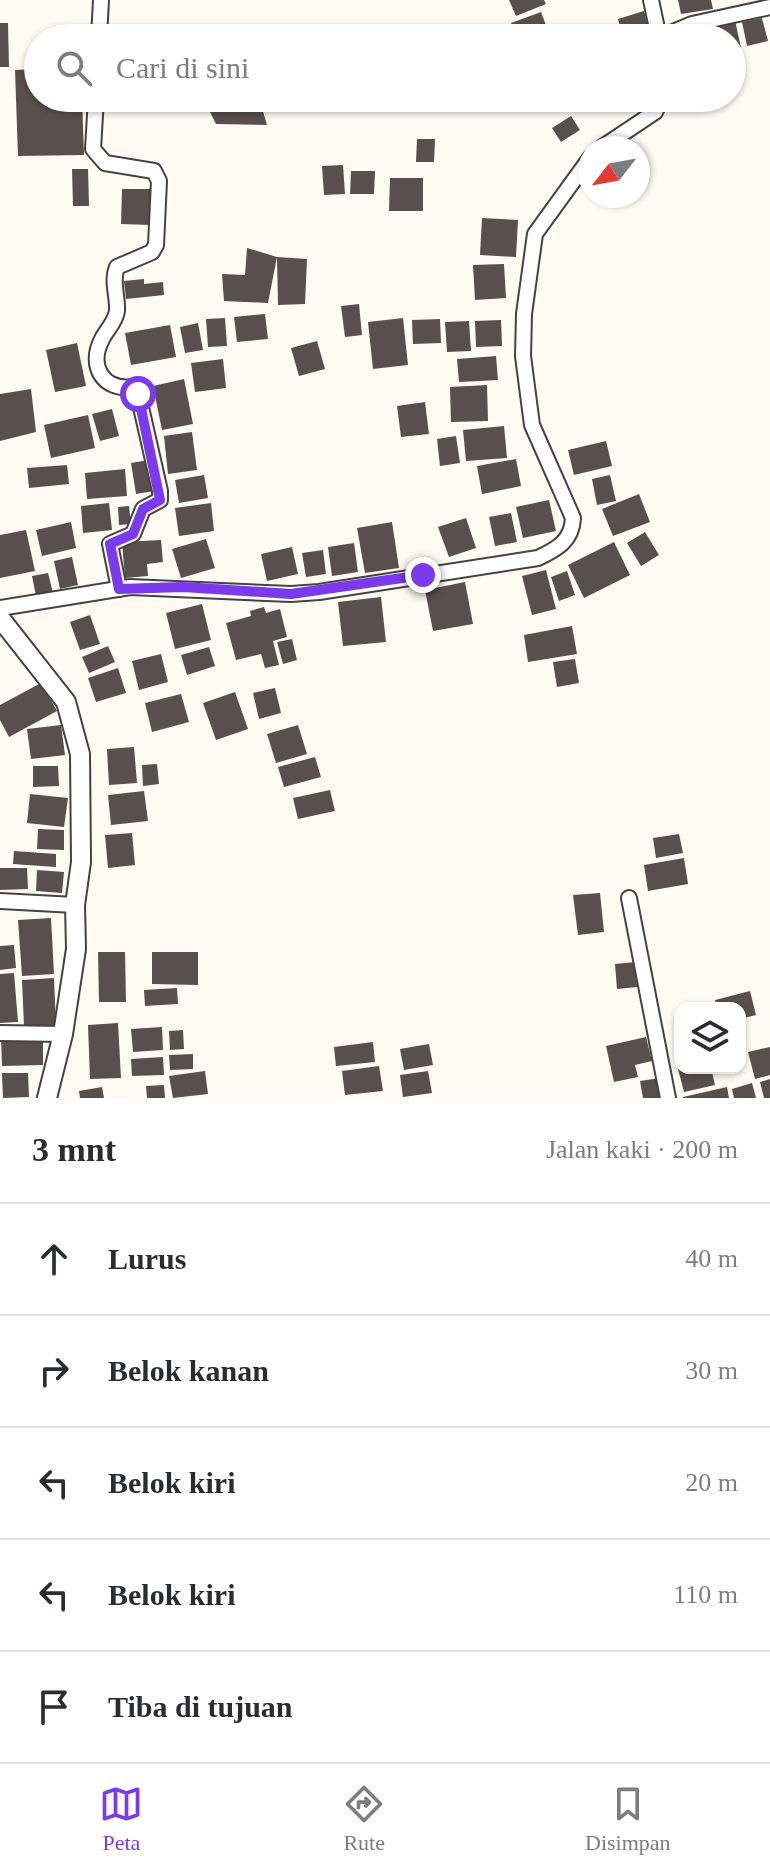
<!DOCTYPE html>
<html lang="id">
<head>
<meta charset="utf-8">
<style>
	:root { --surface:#fff; --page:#f7f7f7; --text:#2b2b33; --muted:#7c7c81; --line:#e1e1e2; --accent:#7c3aed }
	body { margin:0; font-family:"Times New Roman",serif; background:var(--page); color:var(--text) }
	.controls { position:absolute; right:24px; bottom:24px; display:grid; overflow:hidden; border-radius:16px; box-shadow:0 2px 6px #0004 }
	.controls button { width:72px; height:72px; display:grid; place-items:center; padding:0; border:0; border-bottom:2px solid var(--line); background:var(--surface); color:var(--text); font:40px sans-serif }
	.compass { position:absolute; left:578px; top:136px; width:72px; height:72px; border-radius:50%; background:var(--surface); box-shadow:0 2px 6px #0004; rotate:239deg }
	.stop { position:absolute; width:24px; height:24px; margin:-18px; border:6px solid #7c3aed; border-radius:50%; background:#fff }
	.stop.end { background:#7c3aed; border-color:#fff; box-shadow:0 2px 8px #0008 }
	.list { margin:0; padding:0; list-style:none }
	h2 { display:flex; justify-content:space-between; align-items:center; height:104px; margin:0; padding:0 32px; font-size:34px }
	h2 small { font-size:26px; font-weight:400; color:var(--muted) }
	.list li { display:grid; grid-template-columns:52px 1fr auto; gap:24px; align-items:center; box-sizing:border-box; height:112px; padding:0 32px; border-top:2px solid var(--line) }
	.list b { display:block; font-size:30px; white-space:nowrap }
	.list em { font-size:26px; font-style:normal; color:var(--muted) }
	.icon { flex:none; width:44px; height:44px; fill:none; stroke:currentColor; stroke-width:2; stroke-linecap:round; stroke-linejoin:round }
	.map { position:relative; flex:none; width:770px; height:1098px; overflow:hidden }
	.search { position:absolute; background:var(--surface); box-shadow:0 2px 6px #0004; left:24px; right:24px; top:24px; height:88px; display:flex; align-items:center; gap:20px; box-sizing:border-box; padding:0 28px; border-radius:44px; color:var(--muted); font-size:30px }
	.sheet { height:664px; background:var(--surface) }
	nav { display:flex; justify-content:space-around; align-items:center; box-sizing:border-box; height:112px; border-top:2px solid var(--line); background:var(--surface); font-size:22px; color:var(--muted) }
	nav a { display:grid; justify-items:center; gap:4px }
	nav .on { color:var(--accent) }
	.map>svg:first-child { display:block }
	.building { fill:#594f4c }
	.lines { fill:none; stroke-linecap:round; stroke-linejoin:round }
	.minor-casing { stroke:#434343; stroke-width:18 }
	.tertiary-casing { stroke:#434343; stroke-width:22 }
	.minor { stroke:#fff; stroke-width:14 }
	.tertiary { stroke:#fff; stroke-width:18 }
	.route { stroke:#7c3aed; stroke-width:10 }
</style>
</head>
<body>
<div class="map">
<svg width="770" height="1098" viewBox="0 0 770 1098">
	<rect width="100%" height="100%" fill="#fffbf3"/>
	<g class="building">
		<path d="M 509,0 L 544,0 L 546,4 L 516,16 Z"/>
		<path d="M 678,0 L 711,0 L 713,9 L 681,14 Z"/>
		<path d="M 644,11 L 649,29 L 623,37 L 618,19 Z"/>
		<path d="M 541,12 L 550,36 L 517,38 L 511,23 Z"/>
		<path d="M 762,18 L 768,41 L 747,46 L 742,22 Z"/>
		<path d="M 735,20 L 741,48 L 732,50 L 732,38 L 706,38 L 703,26 Z"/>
		<path d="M 0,23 L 8,23 L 9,67 L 0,67 Z"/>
		<path d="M 601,30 L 604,38 L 579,38 L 579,37 Z"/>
		<path d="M 38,69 L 38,98 L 82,98 L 84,155 L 18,156 L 15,70 Z"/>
		<path d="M 203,98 L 259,98 L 267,125 L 216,124 Z"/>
		<path d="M 571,116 L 580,130 L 561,142 L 552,128 Z"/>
		<path d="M 417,139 L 435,139 L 434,162 L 416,162 Z"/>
		<path d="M 343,165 L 345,194 L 324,195 L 322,166 Z"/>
		<path d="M 72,169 L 88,169 L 89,206 L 73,206 Z"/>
		<path d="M 351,171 L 375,171 L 374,194 L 350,194 Z"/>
		<path d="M 390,178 L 423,178 L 423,211 L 389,211 Z"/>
		<path d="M 122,189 L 151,189 L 150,225 L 121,224 Z"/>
		<path d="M 482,218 L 518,220 L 516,257 L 480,255 Z"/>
		<path d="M 247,248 L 277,257 L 268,303 L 224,301 L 222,274 L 245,275 Z"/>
		<path d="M 277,257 L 307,259 L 305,304 L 278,305 Z"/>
		<path d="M 504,264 L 506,298 L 475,300 L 473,265 Z"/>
		<path d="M 144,279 L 144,284 L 163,282 L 164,295 L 126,299 L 124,281 Z"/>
		<path d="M 359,304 L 362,335 L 345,337 L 341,306 Z"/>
		<path d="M 265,314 L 268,339 L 237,342 L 234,317 Z"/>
		<path d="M 225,318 L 227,346 L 208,347 L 206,319 Z"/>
		<path d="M 403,318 L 408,365 L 373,369 L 368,322 Z"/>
		<path d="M 440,319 L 441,343 L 413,344 L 412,320 Z"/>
		<path d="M 501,320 L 502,346 L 476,347 L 475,321 Z"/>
		<path d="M 469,321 L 471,351 L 447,352 L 445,322 Z"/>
		<path d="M 198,323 L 203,350 L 185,353 L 180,327 Z"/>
		<path d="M 170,325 L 176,357 L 131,365 L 125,333 Z"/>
		<path d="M 317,341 L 325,369 L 299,376 L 291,348 Z"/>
		<path d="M 77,343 L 86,386 L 55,392 L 46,350 Z"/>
		<path d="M 496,356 L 498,380 L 459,382 L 457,359 Z"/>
		<path d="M 223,359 L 226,388 L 195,392 L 191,363 Z"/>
		<path d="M 184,379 L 193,424 L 162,430 L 153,386 Z"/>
		<path d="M 487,385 L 488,421 L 451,422 L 450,387 Z"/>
		<path d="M 31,389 L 36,432 L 0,441 L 0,394 Z"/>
		<path d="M 425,402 L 429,434 L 401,437 L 397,406 Z"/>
		<path d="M 112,409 L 119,436 L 100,441 L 92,414 Z"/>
		<path d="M 88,415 L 95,448 L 51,458 L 44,425 Z"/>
		<path d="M 504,426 L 507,458 L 466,461 L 463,430 Z"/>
		<path d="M 192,432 L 197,470 L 168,474 L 164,436 Z"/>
		<path d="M 456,436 L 460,463 L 440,466 L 437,439 Z"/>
		<path d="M 606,441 L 612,466 L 574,475 L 568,450 Z"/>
		<path d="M 516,459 L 521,486 L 482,494 L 477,466 Z"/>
		<path d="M 149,460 L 154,491 L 136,494 L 131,463 Z"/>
		<path d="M 67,465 L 69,484 L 29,488 L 27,468 Z"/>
		<path d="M 125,469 L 127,496 L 87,499 L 85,473 Z"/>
		<path d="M 204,475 L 208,498 L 179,503 L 175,480 Z"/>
		<path d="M 610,475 L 616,501 L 597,505 L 592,479 Z"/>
		<path d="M 639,494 L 650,522 L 613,536 L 602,509 Z"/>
		<path d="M 549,500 L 556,531 L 523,538 L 516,507 Z"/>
		<path d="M 109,503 L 112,530 L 83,533 L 81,506 Z"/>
		<path d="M 211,503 L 214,531 L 179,536 L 175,508 Z"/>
		<path d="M 129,506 L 131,524 L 119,525 L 118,507 Z"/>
		<path d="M 511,513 L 517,542 L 495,546 L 489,517 Z"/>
		<path d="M 466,518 L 476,548 L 449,557 L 438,527 Z"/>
		<path d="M 71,522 L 76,548 L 42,556 L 36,530 Z"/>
		<path d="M 392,522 L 399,568 L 365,573 L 357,528 Z"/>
		<path d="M 26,530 L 35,571 L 0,578 L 0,535 Z"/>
		<path d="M 645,532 L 659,555 L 641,566 L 627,543 Z"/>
		<path d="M 206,539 L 215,568 L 181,578 L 172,549 Z"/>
		<path d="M 161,540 L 163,562 L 147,564 L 148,576 L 125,578 L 122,542 Z"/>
		<path d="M 614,542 L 630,575 L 584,598 L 568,565 Z"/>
		<path d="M 354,543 L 358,572 L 332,576 L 328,547 Z"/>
		<path d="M 292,547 L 298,574 L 267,581 L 261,554 Z"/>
		<path d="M 323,550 L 326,574 L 306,577 L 302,553 Z"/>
		<path d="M 72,557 L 78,585 L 60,589 L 54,561 Z"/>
		<path d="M 546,570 L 556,609 L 532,615 L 522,576 Z"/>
		<path d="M 567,571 L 575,595 L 559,601 L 551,577 Z"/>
		<path d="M 48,573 L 53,593 L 36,596 L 32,576 Z"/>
		<path d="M 465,582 L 473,624 L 433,631 L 425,590 Z"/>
		<path d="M 381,597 L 386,642 L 343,646 L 338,602 Z"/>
		<path d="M 202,604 L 211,640 L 175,649 L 166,613 Z"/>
		<path d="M 264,607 L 266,613 L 280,609 L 287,637 L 273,641 L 279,665 L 265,668 L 261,654 L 236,660 L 226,623 L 251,616 L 250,611 Z"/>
		<path d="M 90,615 L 100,644 L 80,650 L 70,622 Z"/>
		<path d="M 572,626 L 577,654 L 528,662 L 524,635 Z"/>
		<path d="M 292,639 L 297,660 L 283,664 L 277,642 Z"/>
		<path d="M 108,646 L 115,662 L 89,673 L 82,657 Z"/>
		<path d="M 209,647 L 215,666 L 187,675 L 181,655 Z"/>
		<path d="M 161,654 L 168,682 L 139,690 L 132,661 Z"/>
		<path d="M 575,659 L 579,683 L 557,687 L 553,662 Z"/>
		<path d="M 118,668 L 126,693 L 96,702 L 88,678 Z"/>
		<path d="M 41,683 L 57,711 L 9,737 L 0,720 L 0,705 Z"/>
		<path d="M 275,688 L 281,713 L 259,719 L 253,693 Z"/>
		<path d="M 235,692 L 248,729 L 216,740 L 203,703 Z"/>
		<path d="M 181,694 L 189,722 L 152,732 L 145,703 Z"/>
		<path d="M 61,725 L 65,755 L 31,759 L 27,729 Z"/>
		<path d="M 298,725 L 307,754 L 276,763 L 267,734 Z"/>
		<path d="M 134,747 L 137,783 L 109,785 L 107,749 Z"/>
		<path d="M 315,757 L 321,777 L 284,787 L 278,767 Z"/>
		<path d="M 157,764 L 159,784 L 143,786 L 142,765 Z"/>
		<path d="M 33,766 L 58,766 L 59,786 L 33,787 Z"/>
		<path d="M 330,790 L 335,811 L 298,819 L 293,798 Z"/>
		<path d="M 144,791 L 148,821 L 111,825 L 108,795 Z"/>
		<path d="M 30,794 L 68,798 L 64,827 L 27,823 Z"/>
		<path d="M 38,829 L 64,830 L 64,850 L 37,849 Z"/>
		<path d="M 132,833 L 135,865 L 108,868 L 105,835 Z"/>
		<path d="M 679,834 L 683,853 L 656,858 L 653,838 Z"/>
		<path d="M 14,851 L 56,854 L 56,867 L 13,864 Z"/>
		<path d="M 684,858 L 688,884 L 648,891 L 644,865 Z"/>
		<path d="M 0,868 L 27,868 L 28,889 L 0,890 Z"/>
		<path d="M 37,870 L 64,872 L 62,893 L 36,891 Z"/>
		<path d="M 600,893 L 604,932 L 578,935 L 573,895 Z"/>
		<path d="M 51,918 L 54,974 L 22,976 L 18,920 Z"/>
		<path d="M 14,945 L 16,968 L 0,970 L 0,946 Z"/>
		<path d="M 98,952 L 125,952 L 126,1002 L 99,1002 Z"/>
		<path d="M 152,952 L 198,952 L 198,985 L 152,984 Z"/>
		<path d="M 635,962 L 637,987 L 617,989 L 615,964 Z"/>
		<path d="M 14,973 L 18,1022 L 0,1023 L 0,974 Z"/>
		<path d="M 54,978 L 56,1025 L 24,1026 L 22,980 Z"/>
		<path d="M 177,988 L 178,1004 L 145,1006 L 144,990 Z"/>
		<path d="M 750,991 L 756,1015 L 740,1019 L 740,1008 L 717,1008 L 715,1000 Z"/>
		<path d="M 118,1023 L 121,1078 L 90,1079 L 88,1025 Z"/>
		<path d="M 162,1027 L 163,1050 L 133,1052 L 131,1029 Z"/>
		<path d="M 183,1030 L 184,1049 L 170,1050 L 169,1031 Z"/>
		<path d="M 43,1036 L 43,1065 L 2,1066 L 1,1037 Z"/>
		<path d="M 646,1037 L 652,1061 L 635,1065 L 638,1077 L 614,1082 L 606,1046 Z"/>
		<path d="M 373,1042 L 375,1062 L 336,1066 L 334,1047 Z"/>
		<path d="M 429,1044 L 433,1065 L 404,1070 L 400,1049 Z"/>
		<path d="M 770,1047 L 770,1075 L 755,1079 L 748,1052 Z"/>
		<path d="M 193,1054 L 193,1069 L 170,1070 L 169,1055 Z"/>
		<path d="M 163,1057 L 164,1075 L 132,1076 L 131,1059 Z"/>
		<path d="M 379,1066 L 383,1091 L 345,1095 L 342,1071 Z"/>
		<path d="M 711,1068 L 715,1085 L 684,1092 L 678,1069 Z"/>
		<path d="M 205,1071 L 208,1094 L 173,1098 L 169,1076 Z"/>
		<path d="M 428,1071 L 432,1093 L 403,1097 L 400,1075 Z"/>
		<path d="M 2,1073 L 28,1073 L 29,1097 L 3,1098 Z"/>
		<path d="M 660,1078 L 663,1098 L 643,1098 L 640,1081 Z"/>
		<path d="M 770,1079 L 770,1098 L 764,1098 L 760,1082 Z"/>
		<path d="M 752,1083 L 756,1098 L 734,1098 L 732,1089 Z"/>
		<path d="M 164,1085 L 165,1098 L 147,1098 L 146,1086 Z"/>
		<path d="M 102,1087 L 104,1098 L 80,1098 L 79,1091 Z"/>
		<path d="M 727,1087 L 729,1098 L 683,1098 L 683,1097 Z"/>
	</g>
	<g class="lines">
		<defs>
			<g id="minor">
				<path d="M 651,0 L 659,38"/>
				<path d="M 99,38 L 101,0"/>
				<path d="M 659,38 L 692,24 L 770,7"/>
				<path d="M 96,98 L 93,149 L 105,163 L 154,171 L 159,181 L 156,245 L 152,252 L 117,267 C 111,281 118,297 117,311 C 115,323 107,329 102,339 C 88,366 103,391 133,387 L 138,394 L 160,491 L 160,500 L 143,509 L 133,534 L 110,544 L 119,589"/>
				<path d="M 601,148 L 655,112 L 662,98"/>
				<path d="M 0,608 L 130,587 L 291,594 L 319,592 L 538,558 C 557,549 572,541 573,518 L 532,425 L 523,356 L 524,314 L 535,234 L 590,158"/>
				<path d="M 629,898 L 668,1098"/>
				<path d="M 0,901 L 75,905"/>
				<path d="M 0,1033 L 63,1034"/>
			</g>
			<path id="tertiary" d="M 0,618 L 66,702 L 80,754 L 81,862 L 75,905 L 76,949 L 63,1034 L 47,1098"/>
		</defs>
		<use href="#minor" class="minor-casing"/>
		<use href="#tertiary" class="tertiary-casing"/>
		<use href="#minor" class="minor"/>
		<use href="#tertiary" class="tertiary"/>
	</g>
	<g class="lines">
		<path class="route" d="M 138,394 L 160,500 L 143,509 L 133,534 L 110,544 L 119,589 L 183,587 L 291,594 L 423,575"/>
	</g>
</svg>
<div class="controls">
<button><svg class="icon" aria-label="layers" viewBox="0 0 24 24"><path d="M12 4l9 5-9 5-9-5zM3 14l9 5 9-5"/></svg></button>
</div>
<svg class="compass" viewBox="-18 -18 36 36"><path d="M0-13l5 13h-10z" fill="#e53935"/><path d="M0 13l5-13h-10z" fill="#7c7c81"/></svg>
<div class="stop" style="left:138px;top:394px"></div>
<div class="stop end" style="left:423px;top:575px"></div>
<div class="search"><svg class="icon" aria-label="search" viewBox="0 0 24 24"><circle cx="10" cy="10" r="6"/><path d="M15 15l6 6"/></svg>Cari di sini</div>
</div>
<section class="sheet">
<h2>3 mnt<small>Jalan kaki · 200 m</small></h2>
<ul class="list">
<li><svg class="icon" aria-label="ahead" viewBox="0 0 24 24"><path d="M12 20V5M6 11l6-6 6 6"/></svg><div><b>Lurus</b></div><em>40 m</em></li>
<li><svg class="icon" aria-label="right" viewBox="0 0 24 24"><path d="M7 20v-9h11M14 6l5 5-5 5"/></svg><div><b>Belok kanan</b></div><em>30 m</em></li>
<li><svg class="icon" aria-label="left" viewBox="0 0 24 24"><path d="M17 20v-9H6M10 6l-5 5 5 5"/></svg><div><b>Belok kiri</b></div><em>20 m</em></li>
<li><svg class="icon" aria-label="left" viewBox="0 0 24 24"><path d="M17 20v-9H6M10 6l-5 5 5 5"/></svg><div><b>Belok kiri</b></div><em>110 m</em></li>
<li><svg class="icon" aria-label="arrive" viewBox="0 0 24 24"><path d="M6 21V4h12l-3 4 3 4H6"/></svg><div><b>Tiba di tujuan</b></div></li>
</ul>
</section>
<nav>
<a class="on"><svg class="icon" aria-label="map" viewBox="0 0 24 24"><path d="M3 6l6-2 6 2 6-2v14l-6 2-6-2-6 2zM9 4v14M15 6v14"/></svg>Peta</a>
<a><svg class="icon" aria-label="directions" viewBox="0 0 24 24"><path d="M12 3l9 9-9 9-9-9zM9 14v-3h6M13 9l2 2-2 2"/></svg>Rute</a>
<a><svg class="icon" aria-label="saved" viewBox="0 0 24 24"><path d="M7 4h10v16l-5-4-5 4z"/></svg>Disimpan</a>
</nav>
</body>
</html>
